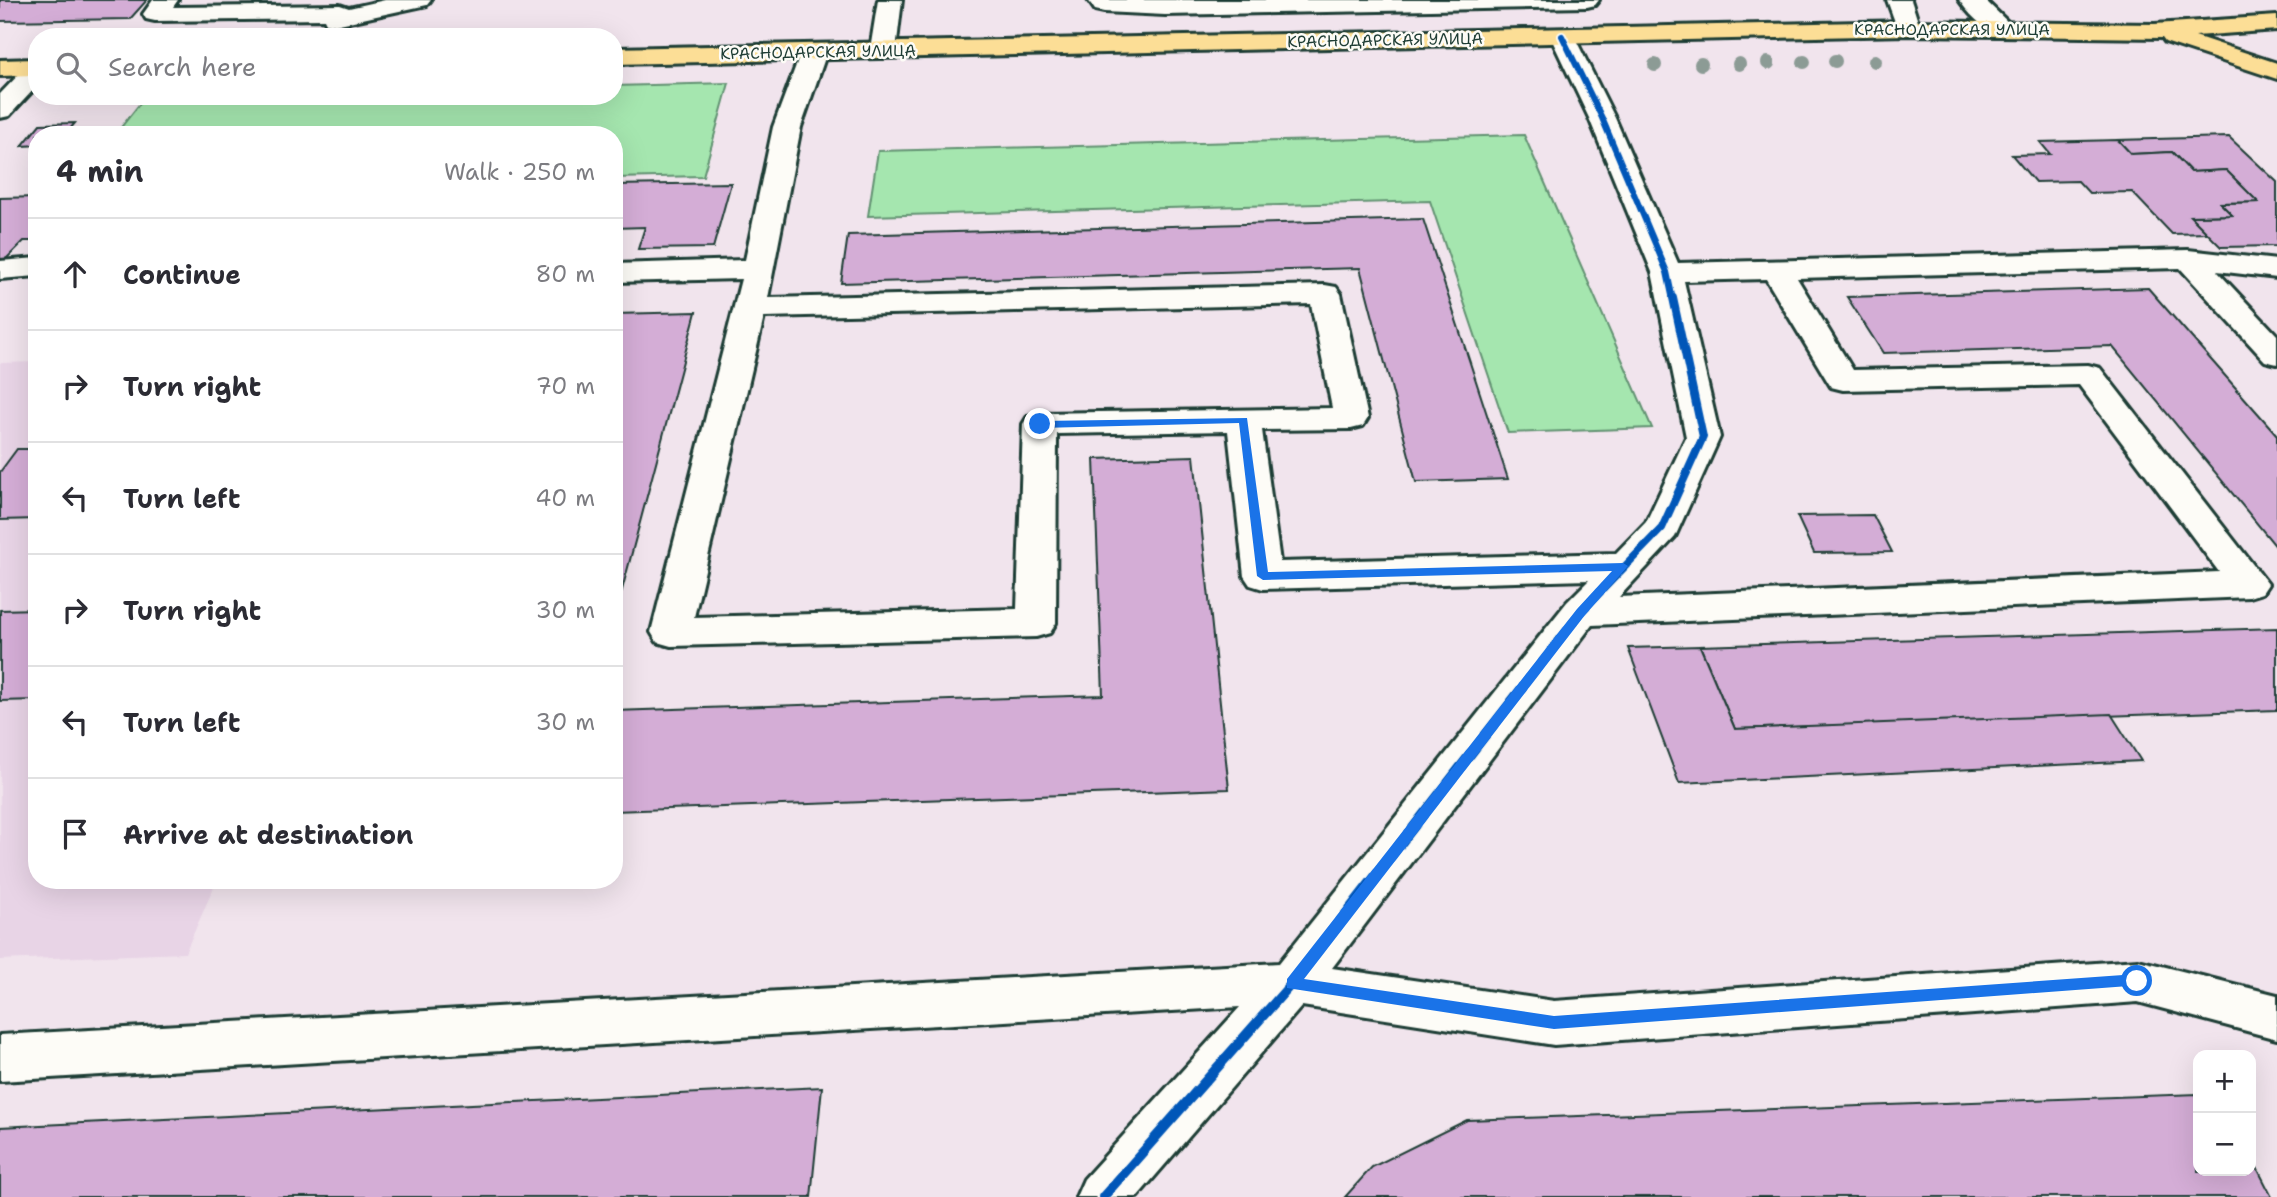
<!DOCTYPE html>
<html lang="en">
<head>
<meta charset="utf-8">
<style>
	:root { --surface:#fff; --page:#f2f2f3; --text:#2b2b33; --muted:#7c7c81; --line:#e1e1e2 }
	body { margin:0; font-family:"Shantell Sans",sans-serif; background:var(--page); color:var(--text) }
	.controls { position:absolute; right:21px; bottom:21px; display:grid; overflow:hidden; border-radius:14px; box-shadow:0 7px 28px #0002 }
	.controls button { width:63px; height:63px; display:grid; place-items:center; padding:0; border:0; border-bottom:2px solid var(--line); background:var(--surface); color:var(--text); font:35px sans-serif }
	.stop { position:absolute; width:21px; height:21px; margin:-16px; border:5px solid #1a73e8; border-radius:50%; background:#fff }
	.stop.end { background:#1a73e8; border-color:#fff; box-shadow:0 2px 7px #0008 }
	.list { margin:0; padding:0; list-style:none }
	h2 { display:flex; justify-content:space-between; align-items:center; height:91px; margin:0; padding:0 28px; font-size:30px }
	h2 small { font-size:23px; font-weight:400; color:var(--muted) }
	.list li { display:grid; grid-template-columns:46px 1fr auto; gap:21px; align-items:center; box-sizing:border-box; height:112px; padding:0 28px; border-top:2px solid var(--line) }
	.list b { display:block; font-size:26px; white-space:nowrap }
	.list em { font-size:23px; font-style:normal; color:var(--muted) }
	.icon { flex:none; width:38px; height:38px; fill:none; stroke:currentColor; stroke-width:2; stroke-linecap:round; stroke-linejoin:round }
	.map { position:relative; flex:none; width:2277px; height:1197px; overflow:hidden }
	.search { position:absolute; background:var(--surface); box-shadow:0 7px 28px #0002; left:28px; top:28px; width:595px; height:77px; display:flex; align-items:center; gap:18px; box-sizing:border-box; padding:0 24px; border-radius:28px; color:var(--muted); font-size:26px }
	.panel { position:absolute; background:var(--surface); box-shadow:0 7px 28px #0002; left:28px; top:126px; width:595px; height:763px; border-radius:28px }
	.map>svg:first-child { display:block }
	.built { fill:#e8d4e6 }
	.green { fill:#a5e6af; stroke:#629272; stroke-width:2 }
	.building { fill:#d4add6; stroke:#1f3d34; stroke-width:2 }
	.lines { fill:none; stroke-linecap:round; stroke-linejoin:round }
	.minor-casing { stroke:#1f3d34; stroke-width:6 }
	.major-casing { stroke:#1f3d34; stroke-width:6 }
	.minor { fill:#fdfcf7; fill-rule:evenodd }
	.major { fill:#fcde96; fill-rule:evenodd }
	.cycleway-far2-casing { stroke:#fdfcf7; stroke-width:10 }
	.cycleway-far1-casing { stroke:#fdfcf7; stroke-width:12 }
	.cycleway-casing { stroke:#fdfcf7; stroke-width:15 }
	.cycleway-far2 { stroke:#0057b8; stroke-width:6 }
	.cycleway-far1 { stroke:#0057b8; stroke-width:8 }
	.cycleway { stroke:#0057b8; stroke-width:10 }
	.tree { fill:#8c9b95 }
	.route { fill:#1a73e8 }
	.labels { text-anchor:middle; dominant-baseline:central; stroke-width:5; stroke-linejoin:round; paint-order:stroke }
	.far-street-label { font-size:16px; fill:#1f3d34; stroke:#fdfcf7 }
</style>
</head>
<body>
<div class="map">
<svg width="2277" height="1197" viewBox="0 0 2277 1197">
	<rect width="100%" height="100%" fill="#f1e4ed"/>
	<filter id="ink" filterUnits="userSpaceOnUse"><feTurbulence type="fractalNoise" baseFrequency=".0143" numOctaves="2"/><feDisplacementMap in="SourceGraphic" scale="14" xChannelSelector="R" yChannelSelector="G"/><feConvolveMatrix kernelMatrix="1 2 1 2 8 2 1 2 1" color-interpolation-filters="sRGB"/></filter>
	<g filter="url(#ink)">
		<path class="built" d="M 37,362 L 37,880 L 217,880 L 185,953 L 0,960 L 0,363 Z"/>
		<g class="green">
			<path d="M 729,83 L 703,176 L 614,178 L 614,135 L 115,135 L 145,97 L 614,96 L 614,86 Z"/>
			<path d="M 1524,135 L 1652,428 L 1508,433 L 1430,201 L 868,216 L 878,151 Z"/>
		</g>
		<g class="building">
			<path d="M 0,0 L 147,0 L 130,19 L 0,21 Z"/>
			<path d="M 75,123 L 65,135 L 37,135 L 37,145 L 22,146 L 40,124 Z"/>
			<path d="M 2229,137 L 2277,182 L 2277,246 L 2221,247 L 2190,216 L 2232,215 L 2220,203 L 2258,202 L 2226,170 L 2191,172 L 2172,152 L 2131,154 L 2118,140 Z"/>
			<path d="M 2118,140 L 2131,154 L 2172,152 L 2191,172 L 2226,170 L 2258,202 L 2220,203 L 2232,215 L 2190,216 L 2207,233 L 2172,234 L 2132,192 L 2089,193 L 2078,181 L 2035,182 L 2012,155 L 2050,154 L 2040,142 Z"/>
			<path d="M 731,183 L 713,248 L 638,249 L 645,227 L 614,228 L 614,185 Z"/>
			<path d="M 37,197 L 37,241 L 24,241 L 5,260 L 0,260 L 0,198 Z"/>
			<path d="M 1423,219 L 1508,479 L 1416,482 L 1360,268 L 841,283 L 848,235 Z"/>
			<path d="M 2148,288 L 2277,435 L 2277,548 L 2112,346 L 1883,353 L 1847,297 Z"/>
			<path d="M 696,312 L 614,620 L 614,314 Z"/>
			<path d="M 17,449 L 37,449 L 37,519 L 0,520 L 0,472 Z"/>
			<path d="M 1194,456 L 1229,789 L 614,811 L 614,711 L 1103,695 L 1094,459 Z"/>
			<path d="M 1873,515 L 1892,552 L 1814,553 L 1797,516 Z"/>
			<path d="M 37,609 L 37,700 L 0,701 L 0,610 Z"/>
			<path d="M 2277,628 L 2277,710 L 1735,729 L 1700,646 Z"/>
			<path d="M 1700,646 L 1735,729 L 2111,714 L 2141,761 L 1679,783 L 1628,648 Z"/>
			<path d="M 822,1087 L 811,1197 L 0,1197 L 0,1127 Z"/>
			<path d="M 2198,1094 L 2198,1171 L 2251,1171 L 2251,1156 L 2272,1197 L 1345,1197 L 1372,1167 L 1467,1120 Z"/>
		</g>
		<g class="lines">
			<defs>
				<g id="minor">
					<path d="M 153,0 L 178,0 L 173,7 L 340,5 L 349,8 L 385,0 L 431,0 L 427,5 L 335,25 L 326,23 L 324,19 L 155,21 L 146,19 L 143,14 Z"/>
					<path d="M 878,0 L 902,0 L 896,50 L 892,55 L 883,58 L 874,55 L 870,50 Z"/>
					<path d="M 1088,0 L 1599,0 L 1595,5 L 1587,7 L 1165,15 L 1104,12 L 1095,10 Z"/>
					<path d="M 1887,0 L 1911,0 L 1920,28 L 1917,33 L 1908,35 L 1899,33 Z"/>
					<path d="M 1959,0 L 1985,0 L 2014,28 L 2011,33 C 1991,38 1970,16 1959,0 Z"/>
					<path d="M 1562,29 L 1571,31 L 1574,36 L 1615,118 L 1678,263 L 2188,250 L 2277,260 L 2277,278 L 2217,271 L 2277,335 L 2277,364 L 2265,361 L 2180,268 L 1797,278 L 1853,370 L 2088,365 L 2100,368 L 2268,584 L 2262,593 L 2249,597 L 1592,625 L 1332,968 L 1554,1001 L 2138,960 L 2277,995 L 2277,1039 L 2138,1002 L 1554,1045 L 1302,1006 L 1137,1197 L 1076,1197 L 1084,1179 L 1240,1007 L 0,1081 L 0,1035 L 1279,963 L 1567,602 L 1589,580 L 1263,589 L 1250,585 L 1244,576 L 1228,431 L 1057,434 L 1056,623 L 1050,633 L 1036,637 L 671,646 L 657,642 L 651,632 L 741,279 L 614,282 L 614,264 L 745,260 L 773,127 L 801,52 L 805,47 L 814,44 L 823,47 L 827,52 L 801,127 L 768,298 L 1325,285 L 1336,287 L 1341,294 L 1368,418 L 1363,426 L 1351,429 L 1262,430 L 1280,562 L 1616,553 L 1646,522 L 1686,437 L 1652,272 L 1589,118 L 1550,36 L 1553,31 ZM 1766,279 L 1831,387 L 1843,390 L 2079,385 L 2219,572 L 1619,597 L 1675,537 L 1720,437 L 1684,281 ZM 1311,304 L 1332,408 L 1040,413 L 1028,416 L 1023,424 L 1017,609 L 694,617 L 764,317 Z"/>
					<path d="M 37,62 L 37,86 L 9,116 L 0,118 L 0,94 L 28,65 Z"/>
					<path d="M 37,258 L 37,276 L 0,279 L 0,261 Z"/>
				</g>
				<g id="major">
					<path d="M 2277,16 L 2277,30 L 2195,36 L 2277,63 L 2277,79 L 2165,42 L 2162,38 L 1908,35 L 614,64 L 614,48 L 1908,21 L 2155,24 Z"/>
					<path d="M 37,59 L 37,75 L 0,76 L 0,60 Z"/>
				</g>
			</defs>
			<use href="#minor" class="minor-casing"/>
			<use href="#major" class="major-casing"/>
			<use href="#minor" class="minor"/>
			<use href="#major" class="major"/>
			<defs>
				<path id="cycleway-far2" d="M 1562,36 L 1602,118 L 1667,272 L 1673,300"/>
				<path id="cycleway-far1" d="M 1520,690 L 1581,612 L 1662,528 L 1703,437 L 1673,298"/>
				<path id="cycleway" d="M 1103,1197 L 1292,983 L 1522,688"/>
			</defs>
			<use href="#cycleway-far2" class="cycleway-far2-casing"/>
			<use href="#cycleway-far1" class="cycleway-far1-casing"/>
			<use href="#cycleway" class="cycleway-casing"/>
			<use href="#cycleway-far2" class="cycleway-far2"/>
			<use href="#cycleway-far1" class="cycleway-far1"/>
			<use href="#cycleway" class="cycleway"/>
		</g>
		<g class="tree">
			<circle cx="1835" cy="61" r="7"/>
			<circle cx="1875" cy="61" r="7"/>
			<circle cx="1804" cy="62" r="7"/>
			<circle cx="1768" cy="63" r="7"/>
			<circle cx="1701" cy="64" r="7"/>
			<circle cx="1739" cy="64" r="7"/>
			<circle cx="1655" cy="65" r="7"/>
		</g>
	</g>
	<path class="route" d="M 1247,418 L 1268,572 L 1623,563 L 1628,566 L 1585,615 L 1304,979 L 1554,1016 L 2137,974 L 2142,976 L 2142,985 L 1554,1029 L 1287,988 L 1287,979 L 1577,609 L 1612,571 L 1263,580 L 1257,576 L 1239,423 L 1040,428 L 1035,424 L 1040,421 Z"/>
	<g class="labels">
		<g class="far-street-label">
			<text x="1952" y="29">КРАСНОДАРСКАЯ УЛИЦА</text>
			<text transform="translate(1385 40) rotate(-1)">КРАСНОДАРСКАЯ УЛИЦА</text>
			<text transform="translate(818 52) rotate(-1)">КРАСНОДАРСКАЯ УЛИЦА</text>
		</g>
	</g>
</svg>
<div class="controls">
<button>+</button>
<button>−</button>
</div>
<div class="stop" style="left:2137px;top:981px"></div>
<div class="stop end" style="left:1040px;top:424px"></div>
<div class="search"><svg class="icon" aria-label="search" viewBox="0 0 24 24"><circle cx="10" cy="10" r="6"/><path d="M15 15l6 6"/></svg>Search here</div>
<section class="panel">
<h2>4 min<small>Walk · 250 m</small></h2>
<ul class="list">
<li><svg class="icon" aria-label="ahead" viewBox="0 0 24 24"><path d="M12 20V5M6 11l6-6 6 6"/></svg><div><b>Continue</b></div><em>80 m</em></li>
<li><svg class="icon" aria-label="right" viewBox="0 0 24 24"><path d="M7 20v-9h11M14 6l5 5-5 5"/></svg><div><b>Turn right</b></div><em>70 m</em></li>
<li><svg class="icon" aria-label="left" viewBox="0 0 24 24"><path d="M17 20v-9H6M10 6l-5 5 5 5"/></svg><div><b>Turn left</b></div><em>40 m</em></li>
<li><svg class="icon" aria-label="right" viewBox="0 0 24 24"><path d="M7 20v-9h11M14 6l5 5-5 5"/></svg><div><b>Turn right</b></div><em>30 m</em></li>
<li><svg class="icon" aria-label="left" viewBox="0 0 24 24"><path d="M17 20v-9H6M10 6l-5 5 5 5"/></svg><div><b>Turn left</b></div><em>30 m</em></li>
<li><svg class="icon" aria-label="arrive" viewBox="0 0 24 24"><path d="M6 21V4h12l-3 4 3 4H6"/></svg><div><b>Arrive at destination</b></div></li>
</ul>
</section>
</div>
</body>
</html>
